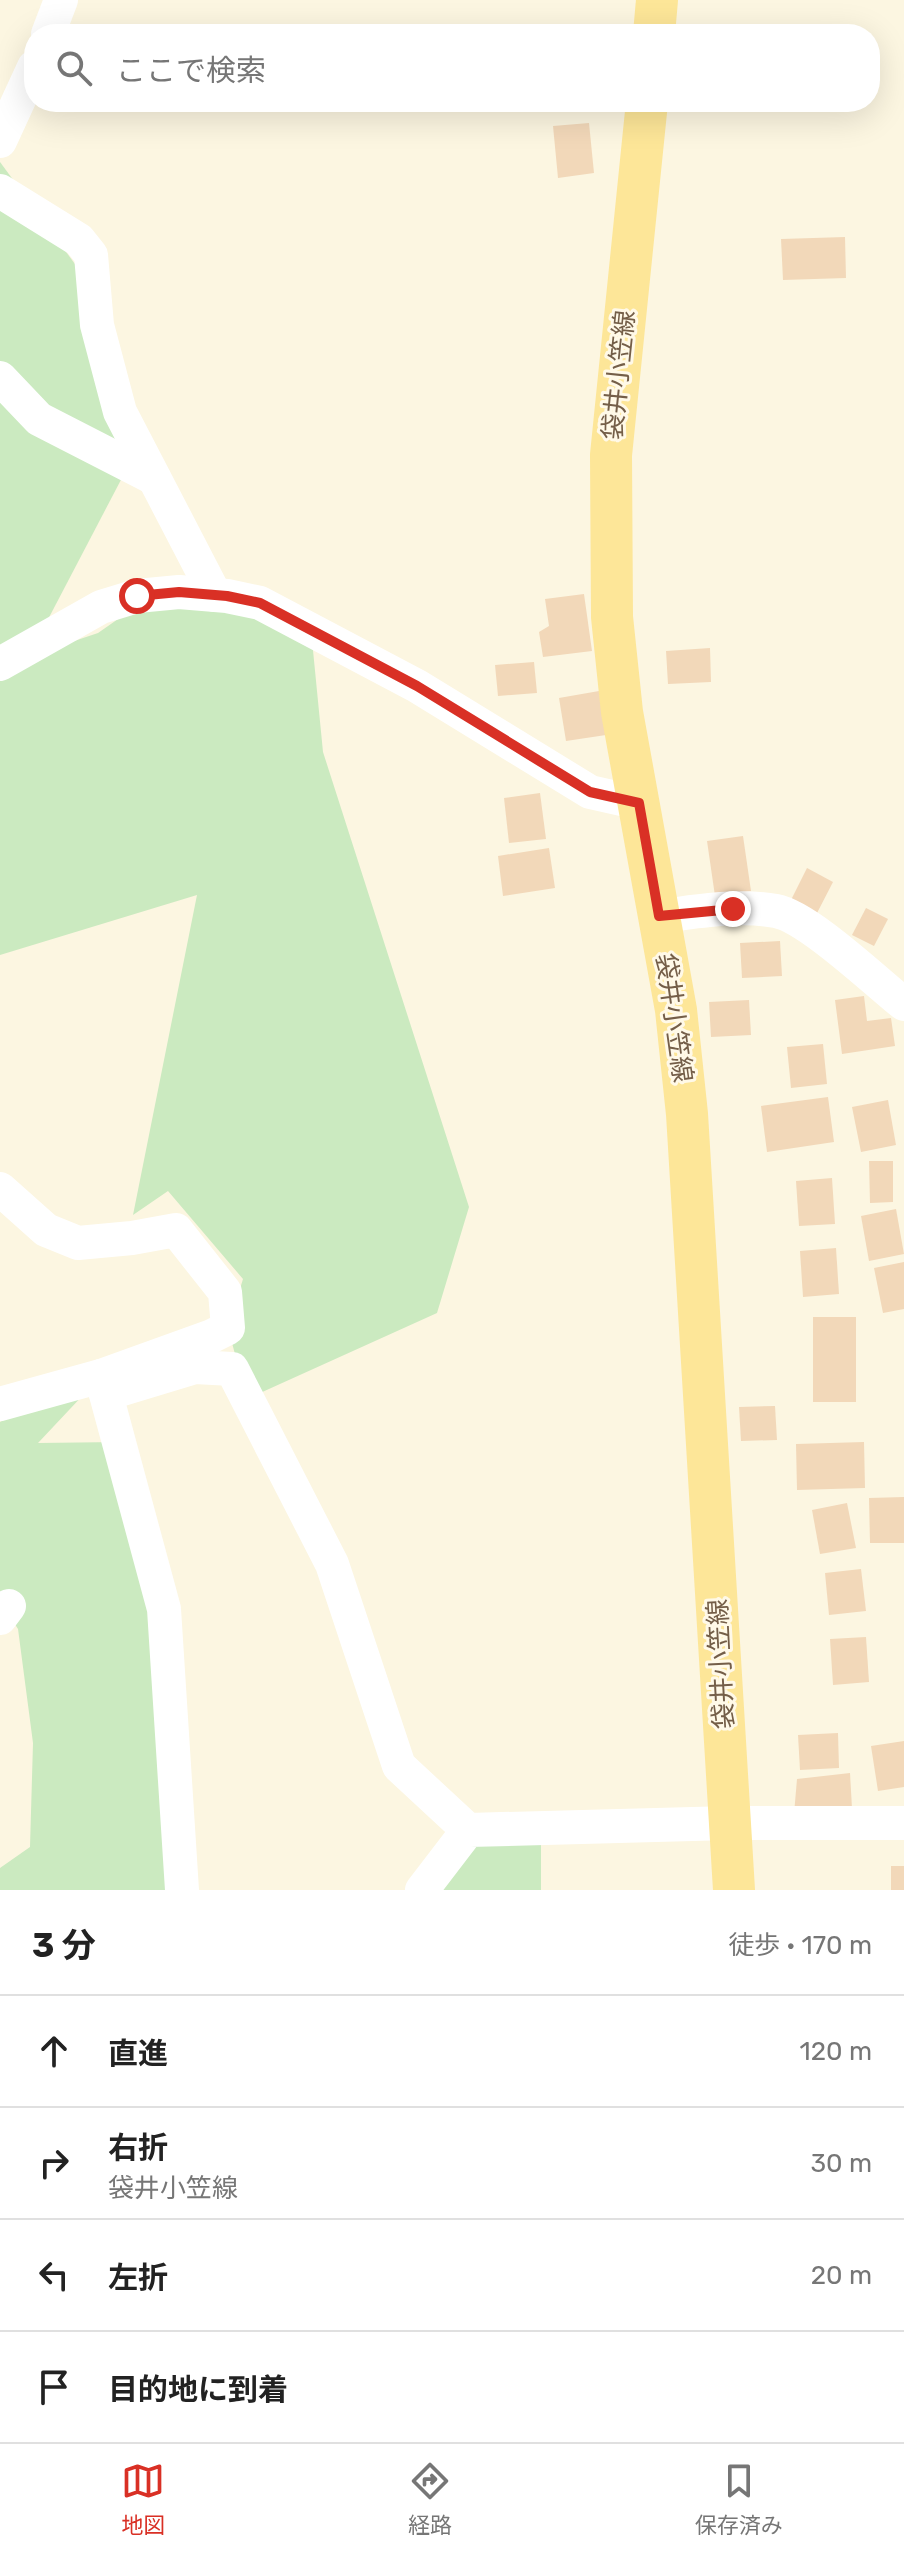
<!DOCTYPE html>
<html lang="ja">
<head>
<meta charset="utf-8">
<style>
	:root { --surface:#fff; --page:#f2f2f2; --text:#222; --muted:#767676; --line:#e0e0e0; --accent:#d93025 }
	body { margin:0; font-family:Rubik,"Noto Sans JP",sans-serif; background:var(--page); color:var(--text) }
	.stop { position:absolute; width:24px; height:24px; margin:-18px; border:6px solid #d93025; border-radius:50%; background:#fff }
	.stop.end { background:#d93025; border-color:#fff; box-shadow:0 2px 8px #0008 }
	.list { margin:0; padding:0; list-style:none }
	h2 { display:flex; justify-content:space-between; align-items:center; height:104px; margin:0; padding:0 32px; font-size:34px }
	h2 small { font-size:26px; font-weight:400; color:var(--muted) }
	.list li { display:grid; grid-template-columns:52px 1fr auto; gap:24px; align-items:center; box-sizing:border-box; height:112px; padding:0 32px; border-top:2px solid var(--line) }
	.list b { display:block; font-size:30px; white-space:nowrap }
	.list p { margin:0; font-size:26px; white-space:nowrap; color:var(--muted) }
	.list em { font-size:26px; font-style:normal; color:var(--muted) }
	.icon { flex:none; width:44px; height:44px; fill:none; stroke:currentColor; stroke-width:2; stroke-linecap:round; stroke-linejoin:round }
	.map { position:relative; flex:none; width:904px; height:1890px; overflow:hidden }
	.search { position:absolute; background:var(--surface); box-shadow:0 8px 32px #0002; left:24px; right:24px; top:24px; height:88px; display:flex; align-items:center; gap:20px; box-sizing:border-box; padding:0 28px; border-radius:32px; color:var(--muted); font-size:30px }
	.sheet { height:552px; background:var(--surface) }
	nav { display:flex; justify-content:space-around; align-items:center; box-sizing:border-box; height:112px; border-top:2px solid var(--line); background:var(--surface); font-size:22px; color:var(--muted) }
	nav a { display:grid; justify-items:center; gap:4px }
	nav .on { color:var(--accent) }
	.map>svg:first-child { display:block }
	.green { fill:#cbeac0 }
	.building { fill:#f2d8b9 }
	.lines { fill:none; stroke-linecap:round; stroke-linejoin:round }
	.minor { stroke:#fff; stroke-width:34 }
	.major { stroke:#fde698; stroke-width:42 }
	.route { stroke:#d93025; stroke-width:10 }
	.labels { text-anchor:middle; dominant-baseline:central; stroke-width:6; stroke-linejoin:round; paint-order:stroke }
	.street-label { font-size:26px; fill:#745e48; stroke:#fff9e8 }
</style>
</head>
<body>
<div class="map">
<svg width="904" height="1890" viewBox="0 0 904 1890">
	<rect width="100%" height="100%" fill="#fcf6e1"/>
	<g class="green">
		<path d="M 0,162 L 94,290 L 135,453 L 44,627 L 0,651 Z"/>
		<path d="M 154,594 L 311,630 L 323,752 L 469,1207 L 437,1313 L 247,1399 L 228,1328 L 243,1279 L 168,1191 L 133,1215 L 197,895 L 0,955 L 0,666 L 98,633 Z"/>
		<path d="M 101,1376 L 38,1443 L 119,1442 L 165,1640 L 182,1890 L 0,1890 L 0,1868 L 30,1847 L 33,1743 L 18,1629 L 0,1601 L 0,1422 Z"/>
		<path d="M 468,1830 L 541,1835 L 541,1890 L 422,1890 Z"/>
	</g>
	<g class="building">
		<path d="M 589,123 L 594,173 L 558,178 L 553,126 Z"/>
		<path d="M 845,237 L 846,278 L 783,280 L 781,239 Z"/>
		<path d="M 584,594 L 592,651 L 543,657 L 539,632 L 549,626 L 545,599 Z"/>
		<path d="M 710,648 L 711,682 L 668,684 L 666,651 Z"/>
		<path d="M 534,662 L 537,693 L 498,696 L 495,665 Z"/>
		<path d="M 599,691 L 606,735 L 566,741 L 559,698 Z"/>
		<path d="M 540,793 L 546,839 L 509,843 L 504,798 Z"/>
		<path d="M 743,836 L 751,891 L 715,896 L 707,841 Z"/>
		<path d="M 549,848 L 555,888 L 503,896 L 498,856 Z"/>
		<path d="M 807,868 L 833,882 L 816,915 L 790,902 Z"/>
		<path d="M 866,908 L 888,919 L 874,946 L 852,935 Z"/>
		<path d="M 780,941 L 782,976 L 742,978 L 740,943 Z"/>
		<path d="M 864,996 L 867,1021 L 891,1018 L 895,1046 L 842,1054 L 835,1000 Z"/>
		<path d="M 749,1000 L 751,1035 L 711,1037 L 709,1002 Z"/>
		<path d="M 823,1044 L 827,1084 L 791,1088 L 787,1047 Z"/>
		<path d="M 828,1097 L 834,1142 L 767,1152 L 761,1106 Z"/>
		<path d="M 888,1100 L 896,1145 L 861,1152 L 852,1107 Z"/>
		<path d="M 869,1161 L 893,1161 L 893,1202 L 870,1203 Z"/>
		<path d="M 832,1178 L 835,1224 L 799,1226 L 796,1181 Z"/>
		<path d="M 896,1209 L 904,1254 L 869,1261 L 861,1216 Z"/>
		<path d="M 836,1248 L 839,1294 L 803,1297 L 800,1251 Z"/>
		<path d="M 904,1262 L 904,1309 L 883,1313 L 874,1268 Z"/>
		<rect x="813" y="1317" width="43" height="85"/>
		<path d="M 775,1406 L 777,1440 L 741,1441 L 739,1407 Z"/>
		<path d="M 864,1442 L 865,1488 L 797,1490 L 796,1444 Z"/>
		<path d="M 904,1497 L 904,1543 L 870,1543 L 869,1498 Z"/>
		<path d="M 847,1503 L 856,1548 L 820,1554 L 812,1510 Z"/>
		<path d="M 861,1569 L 866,1611 L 829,1615 L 825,1573 Z"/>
		<path d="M 866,1637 L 869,1682 L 833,1685 L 830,1639 Z"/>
		<path d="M 838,1733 L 839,1768 L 800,1770 L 798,1735 Z"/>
		<path d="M 904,1741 L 904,1787 L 878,1791 L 871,1746 Z"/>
		<path d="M 850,1773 L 852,1808 L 794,1814 L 797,1779 Z"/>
		<rect x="891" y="1866" width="13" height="24"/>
	</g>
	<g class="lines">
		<g class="minor">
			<path d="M 48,34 L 61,0"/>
			<path d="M 0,141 L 34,67"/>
			<path d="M 0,191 L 79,240 L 91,255 L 97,325 L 120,412 L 215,595"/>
			<path d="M 0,378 L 39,419 L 154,478"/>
			<path d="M 0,664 L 101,607 L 137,596 L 179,592 L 227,596 L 260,603 L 417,686 L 590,792 L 639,803"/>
			<path d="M 659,916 C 697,912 738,904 776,911 C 808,917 875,981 904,1004"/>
			<path d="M 0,1189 L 46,1230 L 78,1243 L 132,1238 L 176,1230 L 225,1292 L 228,1328 L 212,1336 L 101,1376 L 0,1404"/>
			<path d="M 101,1376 L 164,1609 L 182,1890"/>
			<path d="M 106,1394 L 195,1367 L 232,1369 L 332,1564 L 399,1766 L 468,1830"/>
			<path d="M 0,1618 L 9,1606"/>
			<path d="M 422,1890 L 468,1830 L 730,1823 L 904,1823"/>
		</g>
		<g class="major">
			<path d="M 654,34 L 657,0"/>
			<path d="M 647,102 L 611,455 L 612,617 L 622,712 L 676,1010 L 687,1114 L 734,1890"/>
		</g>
	</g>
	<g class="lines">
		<path class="route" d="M 137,596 L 179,592 L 227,596 L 260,603 L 417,686 L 590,792 L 639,803 L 659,916 L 733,909"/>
	</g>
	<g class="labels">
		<g class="street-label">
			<text transform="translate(619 375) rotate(-84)">袋井小笠線</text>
			<text transform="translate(674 1018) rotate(82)">袋井小笠線</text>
			<text transform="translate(721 1664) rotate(-93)">袋井小笠線</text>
		</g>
	</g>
</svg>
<div class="stop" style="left:137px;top:596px"></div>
<div class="stop end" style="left:733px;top:909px"></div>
<div class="search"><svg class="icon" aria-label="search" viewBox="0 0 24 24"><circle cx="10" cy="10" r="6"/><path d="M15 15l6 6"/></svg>ここで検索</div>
</div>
<section class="sheet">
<h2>3 分<small>徒歩 · 170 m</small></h2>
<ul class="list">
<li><svg class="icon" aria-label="ahead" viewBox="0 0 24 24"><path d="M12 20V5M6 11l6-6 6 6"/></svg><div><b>直進</b></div><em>120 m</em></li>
<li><svg class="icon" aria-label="right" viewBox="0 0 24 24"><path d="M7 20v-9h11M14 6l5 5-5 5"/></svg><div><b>右折</b><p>袋井小笠線</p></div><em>30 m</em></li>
<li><svg class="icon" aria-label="left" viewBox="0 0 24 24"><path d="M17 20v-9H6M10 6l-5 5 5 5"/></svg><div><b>左折</b></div><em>20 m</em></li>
<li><svg class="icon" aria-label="arrive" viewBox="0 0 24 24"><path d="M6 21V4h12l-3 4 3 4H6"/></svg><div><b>目的地に到着</b></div></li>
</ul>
</section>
<nav>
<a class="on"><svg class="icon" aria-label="map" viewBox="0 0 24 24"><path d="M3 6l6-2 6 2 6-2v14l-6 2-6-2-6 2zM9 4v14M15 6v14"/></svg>地図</a>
<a><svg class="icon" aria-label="directions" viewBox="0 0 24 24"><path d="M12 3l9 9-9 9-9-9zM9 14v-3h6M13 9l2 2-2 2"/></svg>経路</a>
<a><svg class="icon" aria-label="saved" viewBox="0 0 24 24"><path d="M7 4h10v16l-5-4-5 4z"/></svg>保存済み</a>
</nav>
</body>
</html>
